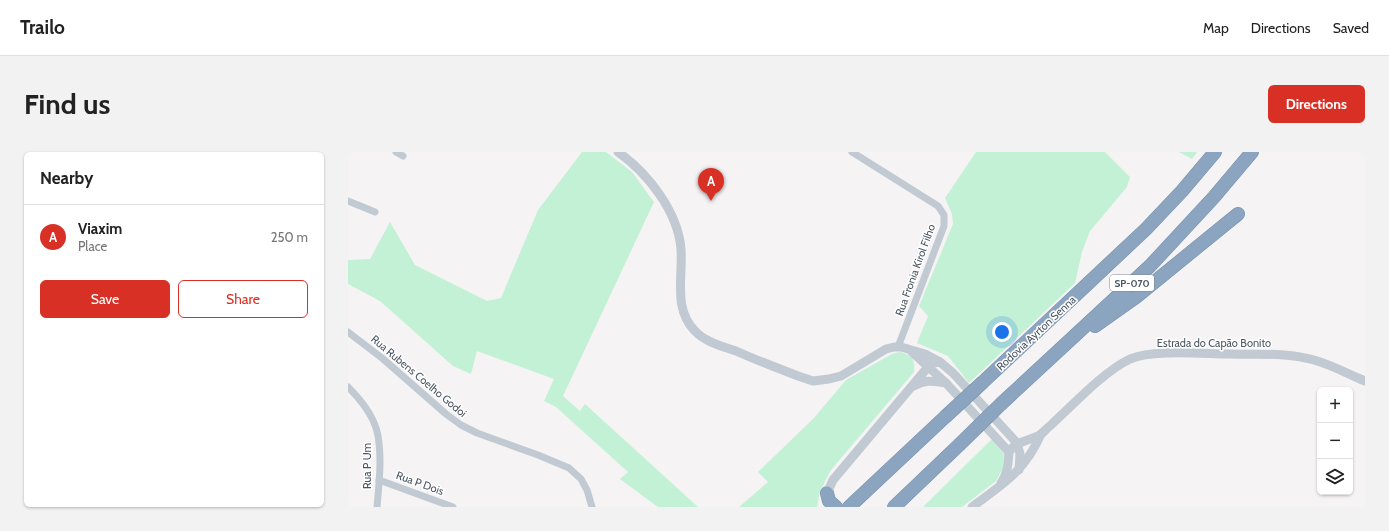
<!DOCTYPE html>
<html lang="en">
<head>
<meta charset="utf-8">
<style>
	:root { --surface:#fff; --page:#f2f2f2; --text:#222; --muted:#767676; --line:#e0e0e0; --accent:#d93025 }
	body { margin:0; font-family:Cabin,sans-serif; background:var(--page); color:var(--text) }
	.controls { position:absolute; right:12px; bottom:12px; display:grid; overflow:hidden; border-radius:6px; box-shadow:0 1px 3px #0004 }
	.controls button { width:36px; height:36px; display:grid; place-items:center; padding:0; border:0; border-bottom:1px solid var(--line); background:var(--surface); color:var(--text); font:20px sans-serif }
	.you { position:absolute; left:654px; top:180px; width:14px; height:14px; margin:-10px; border:3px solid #fff; border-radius:50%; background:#1a73e8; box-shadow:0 0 0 6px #1a73e833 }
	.badge { display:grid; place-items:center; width:26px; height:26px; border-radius:50%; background:var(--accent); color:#fff; font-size:13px; font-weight:700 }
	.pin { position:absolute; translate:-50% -33px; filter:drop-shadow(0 1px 2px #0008) }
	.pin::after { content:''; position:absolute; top:21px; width:14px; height:12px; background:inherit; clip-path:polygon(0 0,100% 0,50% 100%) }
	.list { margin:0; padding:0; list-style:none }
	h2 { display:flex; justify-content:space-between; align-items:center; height:52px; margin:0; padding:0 16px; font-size:17px }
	h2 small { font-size:13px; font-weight:400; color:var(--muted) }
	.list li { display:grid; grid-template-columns:26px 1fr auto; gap:12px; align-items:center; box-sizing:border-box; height:64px; padding:0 16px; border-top:1px solid var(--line) }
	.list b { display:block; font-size:15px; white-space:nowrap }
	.list p { margin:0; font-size:13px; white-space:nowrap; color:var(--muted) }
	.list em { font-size:13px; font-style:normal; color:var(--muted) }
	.actions { display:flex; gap:8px; padding:12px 16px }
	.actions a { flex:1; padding:9px 0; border:1px solid var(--accent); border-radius:6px; text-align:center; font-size:14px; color:var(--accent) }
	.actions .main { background:var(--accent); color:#fff }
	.icon { flex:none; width:22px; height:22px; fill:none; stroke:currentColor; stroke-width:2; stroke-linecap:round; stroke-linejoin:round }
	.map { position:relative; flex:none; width:1017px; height:355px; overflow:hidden; border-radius:6px }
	header { display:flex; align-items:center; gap:24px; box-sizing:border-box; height:56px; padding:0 20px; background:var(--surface); border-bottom:1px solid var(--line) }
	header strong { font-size:19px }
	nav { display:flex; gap:22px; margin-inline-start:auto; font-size:14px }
	.intro { display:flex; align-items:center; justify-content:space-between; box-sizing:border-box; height:96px; padding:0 24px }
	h1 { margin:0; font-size:28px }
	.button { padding:10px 18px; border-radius:6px; background:var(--accent); color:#fff; font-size:14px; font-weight:700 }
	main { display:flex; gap:24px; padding:0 24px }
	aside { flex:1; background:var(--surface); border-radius:6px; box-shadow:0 1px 3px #0004 }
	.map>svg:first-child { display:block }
	.green { fill:#c3f1d5 }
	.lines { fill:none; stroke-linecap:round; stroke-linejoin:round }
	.motorway-casing { stroke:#7690ad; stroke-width:14 }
	.minor { stroke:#c1cad2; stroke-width:7 }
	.tertiary { stroke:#c1cad2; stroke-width:9 }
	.motorway { stroke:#8ba5c1; stroke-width:13 }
	.motorway-bridge-casing { stroke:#7690ad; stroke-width:14; stroke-linecap:butt }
	.motorway-bridge { stroke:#8ba5c1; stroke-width:13 }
	.labels { text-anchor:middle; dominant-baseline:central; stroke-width:3; stroke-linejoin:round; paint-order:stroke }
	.shield { fill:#fff; stroke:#808990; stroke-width:1 }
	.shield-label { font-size:10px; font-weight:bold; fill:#4a5661 }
	.street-label { font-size:11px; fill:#4a5661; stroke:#fff }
</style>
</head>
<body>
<header>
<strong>Trailo</strong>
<nav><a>Map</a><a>Directions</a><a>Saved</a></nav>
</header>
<div class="intro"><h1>Find us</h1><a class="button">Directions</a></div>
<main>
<aside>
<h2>Nearby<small></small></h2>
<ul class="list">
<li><span class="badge">A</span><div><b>Viaxim</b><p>Place</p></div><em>250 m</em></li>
</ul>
<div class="actions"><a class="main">Save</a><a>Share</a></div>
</aside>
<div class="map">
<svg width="1017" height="355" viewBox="0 0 1017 355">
	<rect width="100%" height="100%" fill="#f5f3f3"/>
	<g class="green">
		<path d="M 234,0 L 258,0 L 284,20 L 306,50 L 215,244 L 232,259 L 237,252 L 350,355 L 310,355 L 272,327 L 280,320 L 208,255 L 196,249 L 206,227 L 129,199 L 123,222 L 105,214 L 32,149 L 0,132 L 0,108 L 22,107 L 42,70 L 67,113 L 139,149 L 153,146 L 190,58 Z"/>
		<path d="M 628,0 L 757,0 L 782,25 L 779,35 L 742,79 L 734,100 L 727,131 L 621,231 L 600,204 L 569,191 L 580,164 L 571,154 L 605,72 L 604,62 L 597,46 Z"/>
		<path d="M 831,0 L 849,0 L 844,7 Z"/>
		<path d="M 552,200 C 565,204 567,207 566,220 L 483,318 L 472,339 L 469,355 L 391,355 L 420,330 L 410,320 L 466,266 L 498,228 L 544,202 Z"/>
		<path d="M 644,287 L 656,302 L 655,316 L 648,329 L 614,355 L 575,355 Z"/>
	</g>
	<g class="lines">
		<defs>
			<g id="motorway">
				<path d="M 747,174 L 788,145 L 890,62"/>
				<path d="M 635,230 L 798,77 L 834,39 L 867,0"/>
				<path d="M 654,251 L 802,114 L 866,45 L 904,0"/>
				<path d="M 479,341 L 481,349 L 488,355"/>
				<path d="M 501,355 L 597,265"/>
				<path d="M 546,355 L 611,293"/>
			</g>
		</defs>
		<use href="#motorway" class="motorway-casing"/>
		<g class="minor">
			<path d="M 48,0 L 55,4"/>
			<path d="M 504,0 L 590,54 L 596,63 L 596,74 L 550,195"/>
			<path d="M 0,49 L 27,60"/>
			<path d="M 0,180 L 34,206 L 98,262 L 113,273 L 129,281 L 190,303 L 221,316 L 233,327 L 239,338 L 244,355"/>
			<path d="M 0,235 C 13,248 27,265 30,284 C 34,307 31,332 29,355"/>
			<path d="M 31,328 L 105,355"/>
		</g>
		<g class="tertiary">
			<path d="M 270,0 C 300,21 330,60 333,97 C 335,125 325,157 347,179 C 357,190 374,194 388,199 C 408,208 429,216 450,224 L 465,229 L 481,227 L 493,224 L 538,197 L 546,195 L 553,195 L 577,202 L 592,210 L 605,221 L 669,291 L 672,302 L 671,318"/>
			<path d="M 564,200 L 598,231 L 661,300"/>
			<path d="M 566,234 C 577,227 585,229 598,231"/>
			<path d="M 661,300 C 667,289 681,289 692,283 C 696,280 699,276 703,273 C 726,252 755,220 782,207 C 805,197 856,202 882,202 C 910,203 939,200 966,208 C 984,213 1000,222 1017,229"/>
			<path d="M 653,331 C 660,321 660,312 661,300"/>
			<path d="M 479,341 L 485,328 L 580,215 L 585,211 L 592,210"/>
			<path d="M 624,355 C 655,332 677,319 693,282"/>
		</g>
		<use href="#motorway" class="motorway"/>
		<defs>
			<g id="motorway-bridge">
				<path d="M 597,265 L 635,230"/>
				<path d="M 611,293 L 654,251"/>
			</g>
		</defs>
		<use href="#motorway-bridge" class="motorway-bridge-casing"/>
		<use href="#motorway-bridge" class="motorway-bridge"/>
	</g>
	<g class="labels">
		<rect class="shield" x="762" y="123" width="44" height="16" rx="3"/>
		<g class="shield-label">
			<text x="784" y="131">SP-070</text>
		</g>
		<g class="street-label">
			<text transform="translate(567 118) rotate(-70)">Rua Fronia Kirol Filho</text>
			<text transform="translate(688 181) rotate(-43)">Rodovia Ayrton Senna</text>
			<text x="866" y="191">Estrada do Capão Bonito</text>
			<text transform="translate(71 224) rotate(40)">Rua Rubens Coelho Godoi</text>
			<text transform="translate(19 314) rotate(-90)">Rua P Um</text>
			<text transform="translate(72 331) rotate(20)">Rua P Dois</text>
		</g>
	</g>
</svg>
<div class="controls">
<button>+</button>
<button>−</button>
<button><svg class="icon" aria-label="layers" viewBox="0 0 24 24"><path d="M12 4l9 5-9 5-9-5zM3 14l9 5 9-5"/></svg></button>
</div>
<div class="you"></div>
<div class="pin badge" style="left:363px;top:49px">A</div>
</div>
</main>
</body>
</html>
